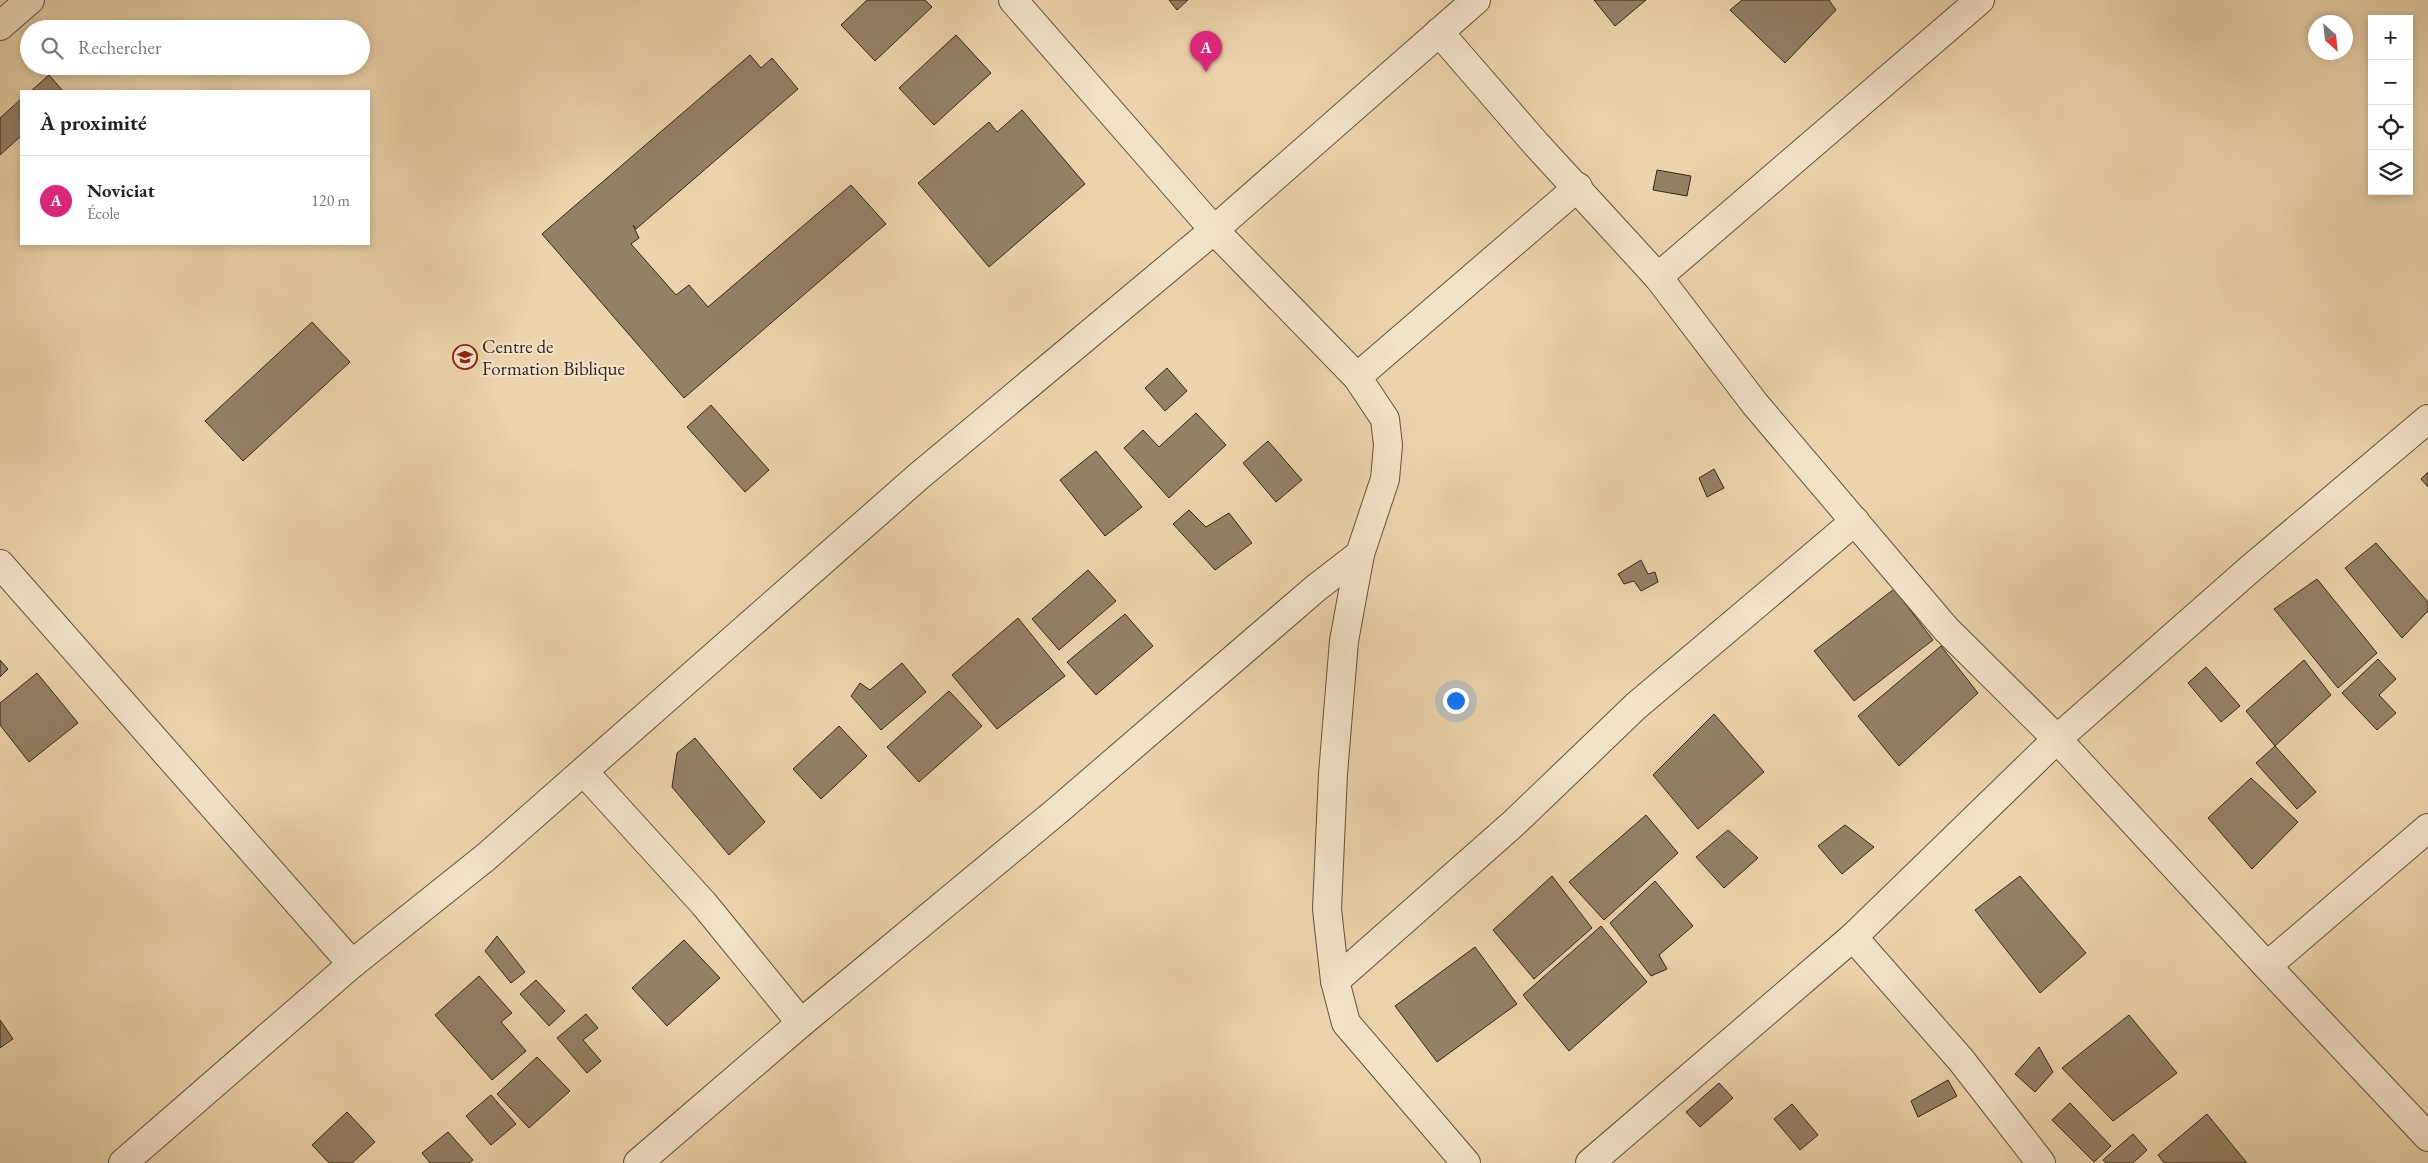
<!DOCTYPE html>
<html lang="fr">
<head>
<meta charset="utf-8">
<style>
	:root { --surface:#fff; --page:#f2f2f2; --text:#222; --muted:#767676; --line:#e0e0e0; --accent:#db2777 }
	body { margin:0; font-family:"EB Garamond",serif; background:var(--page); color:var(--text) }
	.controls { position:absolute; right:15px; top:15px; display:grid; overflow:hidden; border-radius:0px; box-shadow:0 2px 8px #0003 }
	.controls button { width:45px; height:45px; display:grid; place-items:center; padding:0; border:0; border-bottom:1px solid var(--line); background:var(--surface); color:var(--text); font:25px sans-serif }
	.compass { position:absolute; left:2308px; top:15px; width:45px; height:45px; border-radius:50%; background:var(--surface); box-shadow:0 2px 8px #0003; rotate:153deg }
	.you { position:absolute; left:1455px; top:700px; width:18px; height:18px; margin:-12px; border:4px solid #fff; border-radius:50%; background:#1a73e8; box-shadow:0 0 0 8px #1a73e833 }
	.badge { display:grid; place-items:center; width:32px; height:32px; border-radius:50%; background:var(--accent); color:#fff; font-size:16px; font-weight:700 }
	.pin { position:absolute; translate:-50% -41px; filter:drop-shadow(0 1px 2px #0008) }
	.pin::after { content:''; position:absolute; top:26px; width:18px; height:15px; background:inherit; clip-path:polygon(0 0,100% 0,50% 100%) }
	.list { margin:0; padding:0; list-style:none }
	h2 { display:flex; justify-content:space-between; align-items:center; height:65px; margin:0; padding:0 20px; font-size:21px }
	h2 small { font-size:16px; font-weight:400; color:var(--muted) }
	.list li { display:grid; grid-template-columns:32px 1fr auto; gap:15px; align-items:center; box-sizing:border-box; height:90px; padding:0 20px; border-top:1px solid var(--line) }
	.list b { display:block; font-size:19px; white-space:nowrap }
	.list p { margin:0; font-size:16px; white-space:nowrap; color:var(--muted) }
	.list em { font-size:16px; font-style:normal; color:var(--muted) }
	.icon { flex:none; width:28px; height:28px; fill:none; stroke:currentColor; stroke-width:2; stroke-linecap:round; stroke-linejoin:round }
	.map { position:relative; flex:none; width:2428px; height:1163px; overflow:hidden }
	.search { position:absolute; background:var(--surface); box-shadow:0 2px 8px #0003; left:20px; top:20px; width:350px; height:55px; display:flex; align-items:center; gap:12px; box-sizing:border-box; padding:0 18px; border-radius:28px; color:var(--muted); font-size:19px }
	.panel { position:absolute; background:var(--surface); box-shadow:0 2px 8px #0003; left:20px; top:90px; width:350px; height:155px; border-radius:0px }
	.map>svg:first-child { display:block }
	.building { fill:#938166; stroke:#34281b }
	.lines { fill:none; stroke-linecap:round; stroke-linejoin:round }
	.minor-casing { stroke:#62533f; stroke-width:30 }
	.minor { stroke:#f2e2c8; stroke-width:28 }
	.labels { text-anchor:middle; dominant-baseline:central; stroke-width:4; stroke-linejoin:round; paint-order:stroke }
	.poi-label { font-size:19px; fill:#34281b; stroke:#f2e2c8; text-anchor:start }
</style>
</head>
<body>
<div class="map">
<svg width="2428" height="1163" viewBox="0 0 2428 1163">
	<rect width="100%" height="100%" fill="#ebd3ab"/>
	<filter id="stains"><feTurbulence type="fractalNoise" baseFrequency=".004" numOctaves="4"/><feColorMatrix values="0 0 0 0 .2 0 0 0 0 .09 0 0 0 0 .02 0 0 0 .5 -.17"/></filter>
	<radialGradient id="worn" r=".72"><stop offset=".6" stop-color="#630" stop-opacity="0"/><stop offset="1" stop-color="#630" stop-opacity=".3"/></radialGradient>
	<g class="building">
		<path d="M 867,0 L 925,0 L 932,7 L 875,61 L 841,25 Z"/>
		<path d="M 1169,0 L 1188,0 L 1177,10 Z"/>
		<path d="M 1594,0 L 1646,0 L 1615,26 Z"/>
		<path d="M 1742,0 L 1829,0 L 1836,10 L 1785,63 L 1730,10 Z"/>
		<path d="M 956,35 L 991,73 L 934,125 L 899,88 Z"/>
		<path d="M 750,55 L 761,68 L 772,58 L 798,89 L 636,229 L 633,225 L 639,238 L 631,244 L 676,295 L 689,285 L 708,307 L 851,185 L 886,224 L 684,398 L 542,234 Z"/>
		<path d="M 49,75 L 63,91 L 31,91 Z"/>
		<path d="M 21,99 L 21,136 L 0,155 L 0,118 Z"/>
		<path d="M 1022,110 L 1085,184 L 989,267 L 918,183 L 989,122 L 997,132 Z"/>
		<path d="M 1657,170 L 1691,176 L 1687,196 L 1653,190 Z"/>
		<path d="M 312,322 L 350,362 L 243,461 L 205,421 Z"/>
		<path d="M 1167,368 L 1187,391 L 1165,411 L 1145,388 Z"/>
		<path d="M 711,405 L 769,470 L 745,492 L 687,427 Z"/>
		<path d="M 1196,413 L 1226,445 L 1169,498 L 1124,448 L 1143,430 L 1159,447 Z"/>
		<path d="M 1268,441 L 1302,480 L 1276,502 L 1243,463 Z"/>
		<path d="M 1096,451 L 1142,507 L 1105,536 L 1060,480 Z"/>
		<path d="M 1714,469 L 1724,488 L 1707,497 L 1699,478 Z"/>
		<path d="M 2428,472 L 2428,487 L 2421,479 Z"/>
		<path d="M 1189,510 L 1206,527 L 1229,513 L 1252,543 L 1215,570 L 1173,524 Z"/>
		<path d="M 2376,543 L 2428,602 L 2428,611 L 2402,638 L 2345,568 Z"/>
		<path d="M 1641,560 L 1648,574 L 1655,572 L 1658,582 L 1641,591 L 1634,581 L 1624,584 L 1618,574 Z"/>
		<path d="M 1088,570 L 1116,601 L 1059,650 L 1032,619 Z"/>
		<path d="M 2317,579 L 2377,653 L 2338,688 L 2274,609 Z"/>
		<path d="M 1894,589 L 1933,640 L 1854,701 L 1814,651 Z"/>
		<path d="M 1125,614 L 1153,646 L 1096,695 L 1067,662 Z"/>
		<path d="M 1018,618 L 1065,676 L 997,729 L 952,675 Z"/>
		<path d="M 1941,646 L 1978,693 L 1899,766 L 1858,716 Z"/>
		<path d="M 2378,659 L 2396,679 L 2379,695 L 2396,713 L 2377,730 L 2342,693 Z"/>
		<path d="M 0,660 L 8,669 L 0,677 Z"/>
		<path d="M 2304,660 L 2331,695 L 2275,746 L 2246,711 Z"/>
		<path d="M 902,663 L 926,692 L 881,730 L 851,696 L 860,683 L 870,690 Z"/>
		<path d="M 2206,667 L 2240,706 L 2221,722 L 2188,683 Z"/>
		<path d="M 37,673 L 78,723 L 29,762 L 0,725 L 0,703 Z"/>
		<path d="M 949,691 L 982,726 L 919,782 L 887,747 Z"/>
		<path d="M 1714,714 L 1764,772 L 1698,829 L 1653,775 Z"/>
		<path d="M 839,726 L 867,756 L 821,799 L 793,769 Z"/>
		<path d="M 695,738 L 765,822 L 729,855 L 672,787 L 677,753 Z"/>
		<path d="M 2275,746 L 2316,792 L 2297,809 L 2256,763 Z"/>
		<path d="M 2251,778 L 2298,822 L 2252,869 L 2208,818 Z"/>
		<path d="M 1646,815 L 1678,853 L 1604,920 L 1569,882 Z"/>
		<path d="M 1845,825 L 1874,847 L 1842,874 L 1818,846 Z"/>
		<path d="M 1728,830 L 1758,858 L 1724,888 L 1696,857 Z"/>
		<path d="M 1552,876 L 1592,928 L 1534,979 L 1493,930 Z"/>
		<path d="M 2020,876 L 2086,953 L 2040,993 L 1975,910 Z"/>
		<path d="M 1655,881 L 1693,926 L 1659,955 L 1667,969 L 1651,976 L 1610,923 Z"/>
		<path d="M 1601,926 L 1647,982 L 1569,1051 L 1523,995 Z"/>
		<path d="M 497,936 L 525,972 L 511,983 L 485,951 Z"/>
		<path d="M 684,940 L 720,978 L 667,1026 L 632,988 Z"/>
		<path d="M 1475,947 L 1517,1004 L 1437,1062 L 1395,1006 Z"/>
		<path d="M 479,976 L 512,1013 L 501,1022 L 526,1051 L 492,1080 L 435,1015 Z"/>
		<path d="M 536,980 L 565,1011 L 549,1026 L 520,994 Z"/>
		<path d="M 586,1014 L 598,1028 L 583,1040 L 601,1061 L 587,1073 L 557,1038 Z"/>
		<path d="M 2129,1015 L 2177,1073 L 2113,1121 L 2062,1068 Z"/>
		<path d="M 0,1020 L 13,1039 L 0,1048 Z"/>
		<path d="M 2039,1047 L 2053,1072 L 2035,1092 L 2015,1074 Z"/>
		<path d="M 537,1057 L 570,1091 L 529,1128 L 497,1094 Z"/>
		<path d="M 1948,1080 L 1957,1096 L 1918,1117 L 1911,1101 Z"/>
		<path d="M 1719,1083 L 1733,1098 L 1700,1127 L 1686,1112 Z"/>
		<path d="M 491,1095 L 516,1124 L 491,1145 L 466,1116 Z"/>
		<path d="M 2070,1103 L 2111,1146 L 2094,1162 L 2052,1120 Z"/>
		<path d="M 1792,1104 L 1818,1135 L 1800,1150 L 1774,1119 Z"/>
		<path d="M 347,1112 L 375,1142 L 352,1163 L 329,1163 L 312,1145 Z"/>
		<path d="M 2207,1114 L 2247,1163 L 2164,1163 L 2158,1155 Z"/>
		<path d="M 448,1132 L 473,1160 L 469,1163 L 430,1163 L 422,1153 Z"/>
		<path d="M 2133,1134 L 2147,1150 L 2133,1163 L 2106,1163 L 2103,1160 Z"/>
	</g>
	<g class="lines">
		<defs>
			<g id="minor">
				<path d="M 0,26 L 30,0"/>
				<path d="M 1439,32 L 1536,144 L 1658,277 L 1755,404 L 1946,629 L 2057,739 L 2267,966 L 2428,1137"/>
				<path d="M 1658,277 L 1980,0"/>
				<path d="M 1357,377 L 1578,187"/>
				<path d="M 1360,554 L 1344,641 L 1333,774 L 1327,909 L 1335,981 L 1346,1023 L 1466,1163"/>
				<path d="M 0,564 L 352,964"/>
				<path d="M 584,772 L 704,904 L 801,1023"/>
				<path d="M 1853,937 L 1961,1060 L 2041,1163"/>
				<path d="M 2267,966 L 2428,828"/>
				<path d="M 1335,981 L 1514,823 L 1636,706 L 1855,521"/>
				<path d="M 123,1163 L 352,964 L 486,857 L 919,476 L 1214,230 L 1476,0"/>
				<path d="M 638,1163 L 801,1023 L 1057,811 L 1316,588 L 1360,554 L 1385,479 L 1388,445 L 1385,419 L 1357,377 L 1214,230 L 1013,0"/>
				<path d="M 1590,1163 L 1853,937 L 2057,739 L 2250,569 L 2428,419"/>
			</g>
		</defs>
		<use href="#minor" class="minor-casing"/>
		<use href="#minor" class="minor"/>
	</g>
	<defs>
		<symbol id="school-ring" viewBox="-11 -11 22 22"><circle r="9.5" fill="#f2e2c8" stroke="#8f2418" stroke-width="1.5"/><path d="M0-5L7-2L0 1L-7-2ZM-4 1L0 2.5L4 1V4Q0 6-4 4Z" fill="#8f2418"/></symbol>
	</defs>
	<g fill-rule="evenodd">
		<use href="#school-ring" x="451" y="343" width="28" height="28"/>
	</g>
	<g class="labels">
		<g class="poi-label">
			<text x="482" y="346">Centre de<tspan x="482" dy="22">Formation Biblique</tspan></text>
		</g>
	</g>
	<rect width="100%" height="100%" filter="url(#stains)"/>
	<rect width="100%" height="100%" fill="url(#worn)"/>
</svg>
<div class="controls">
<button>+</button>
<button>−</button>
<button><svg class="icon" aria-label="locate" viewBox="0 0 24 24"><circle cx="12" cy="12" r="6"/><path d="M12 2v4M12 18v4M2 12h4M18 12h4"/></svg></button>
<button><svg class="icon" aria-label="layers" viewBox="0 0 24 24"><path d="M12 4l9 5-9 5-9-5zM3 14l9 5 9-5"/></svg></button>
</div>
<svg class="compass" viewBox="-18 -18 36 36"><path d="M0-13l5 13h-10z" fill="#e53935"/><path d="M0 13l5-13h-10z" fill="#767676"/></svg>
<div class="you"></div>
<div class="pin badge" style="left:1206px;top:72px">A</div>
<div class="search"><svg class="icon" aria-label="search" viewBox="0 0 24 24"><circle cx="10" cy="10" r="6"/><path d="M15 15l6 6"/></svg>Rechercher</div>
<section class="panel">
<h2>À proximité<small></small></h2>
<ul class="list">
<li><span class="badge">A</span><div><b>Noviciat</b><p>École</p></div><em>120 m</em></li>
</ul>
</section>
</div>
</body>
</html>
